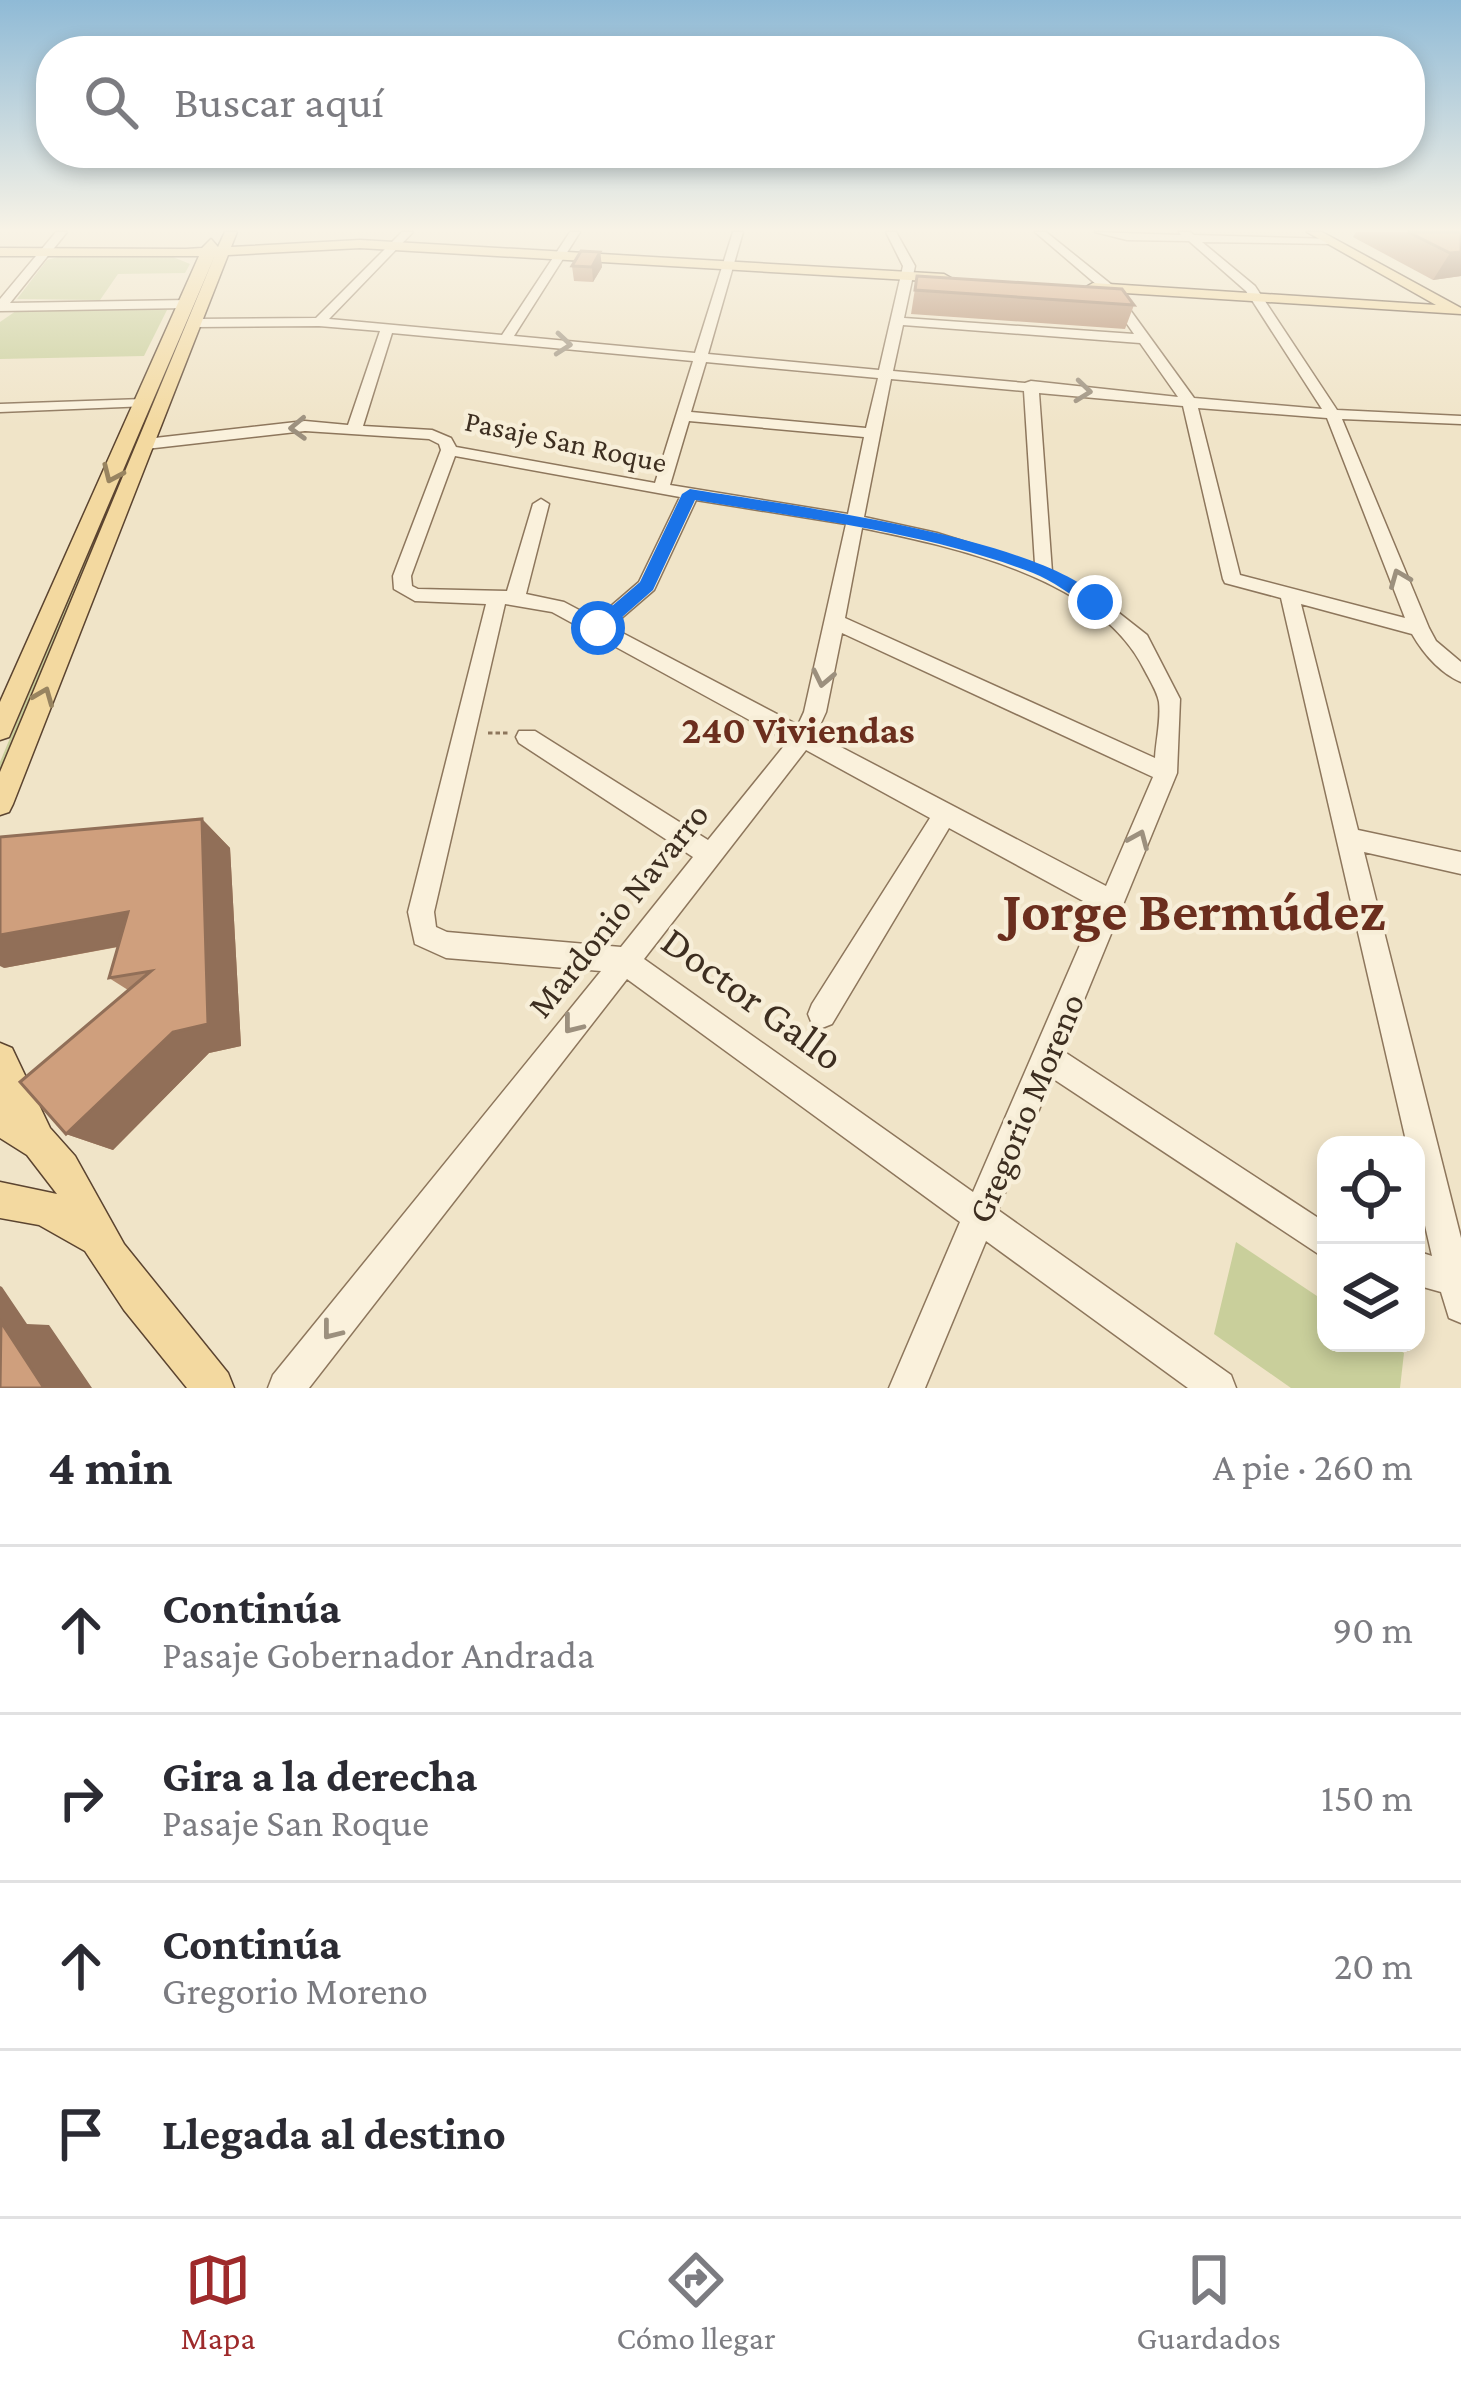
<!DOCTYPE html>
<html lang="es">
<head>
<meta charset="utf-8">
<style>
	:root { --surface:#fff; --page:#f2f2f3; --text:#2b2b33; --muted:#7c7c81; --line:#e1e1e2; --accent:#9e2a2b }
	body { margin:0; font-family:"Crimson Pro",serif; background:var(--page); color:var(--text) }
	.controls { position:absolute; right:36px; bottom:36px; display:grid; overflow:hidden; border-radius:24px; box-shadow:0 6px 18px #0003 }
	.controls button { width:108px; height:108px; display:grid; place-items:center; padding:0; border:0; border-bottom:3px solid var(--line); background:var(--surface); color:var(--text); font:60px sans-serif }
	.stop { position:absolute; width:36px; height:36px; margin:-27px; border:9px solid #1a73e8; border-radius:50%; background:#fff }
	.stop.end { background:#1a73e8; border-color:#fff; box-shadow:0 3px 12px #0008 }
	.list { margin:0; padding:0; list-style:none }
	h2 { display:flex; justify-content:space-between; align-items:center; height:156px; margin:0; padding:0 48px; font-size:51px }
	h2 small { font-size:39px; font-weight:400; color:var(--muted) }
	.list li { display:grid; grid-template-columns:78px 1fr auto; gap:36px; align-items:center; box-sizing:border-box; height:168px; padding:0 48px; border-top:3px solid var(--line) }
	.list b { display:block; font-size:45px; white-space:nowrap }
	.list p { margin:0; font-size:39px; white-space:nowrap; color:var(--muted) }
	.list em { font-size:39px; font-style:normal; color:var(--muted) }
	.icon { flex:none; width:66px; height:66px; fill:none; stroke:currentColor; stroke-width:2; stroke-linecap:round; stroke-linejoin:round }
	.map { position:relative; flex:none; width:1461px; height:1388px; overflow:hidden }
	.search { position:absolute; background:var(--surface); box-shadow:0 6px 18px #0003; left:36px; right:36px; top:36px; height:132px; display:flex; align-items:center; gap:30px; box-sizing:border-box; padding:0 42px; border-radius:48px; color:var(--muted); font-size:45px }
	.sheet { height:828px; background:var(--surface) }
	nav { display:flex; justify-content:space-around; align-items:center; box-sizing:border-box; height:168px; border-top:3px solid var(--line); background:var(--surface); font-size:33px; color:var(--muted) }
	nav a { display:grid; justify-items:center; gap:6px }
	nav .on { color:var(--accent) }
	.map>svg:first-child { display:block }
	.green { fill:#c9cf9b }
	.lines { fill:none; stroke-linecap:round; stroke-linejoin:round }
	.minor-casing { stroke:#8d765c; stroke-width:3 }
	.major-casing { stroke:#5b4430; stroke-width:3 }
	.path-far1 { stroke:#8d765c; stroke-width:3; stroke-dasharray:4.5 3; stroke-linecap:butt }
	.path { stroke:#8d765c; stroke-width:4.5; stroke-dasharray:14 9; stroke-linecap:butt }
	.minor { fill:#faf1dc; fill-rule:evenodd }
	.major { fill:#f3d9a0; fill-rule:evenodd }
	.wall { fill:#b2896c }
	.shaded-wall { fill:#916f58 }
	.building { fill:#cf9f7d; stroke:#916f58; stroke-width:3 }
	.oneway { stroke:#9c907e }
	.oneway2 { stroke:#988460 }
	.route { fill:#1a73e8 }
	.labels { text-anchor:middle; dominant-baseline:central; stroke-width:9; stroke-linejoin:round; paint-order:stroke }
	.far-street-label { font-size:30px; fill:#3d2e20; stroke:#f7eed8 }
	.street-label { font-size:36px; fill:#3d2e20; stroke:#f7eed8 }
	.neighbourhood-label { font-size:39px; font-weight:bold; fill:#6b2e1e; stroke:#f7eed8 }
	.near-street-label { font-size:42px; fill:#3d2e20; stroke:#f7eed8 }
	.near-district-label { font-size:57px; font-weight:bold; fill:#6b2e1e; stroke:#f7eed8 }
</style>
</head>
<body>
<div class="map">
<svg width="1461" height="1388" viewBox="0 0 1461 1388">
	<rect width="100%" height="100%" fill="#f0e4c8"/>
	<g class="green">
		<path d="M 58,257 L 173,257 L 190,264 L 185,273 L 118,274 L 100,300 L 17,299 L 47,260 Z"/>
		<path d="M 204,275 L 203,289 L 0,779 L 0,762 Z"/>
		<path d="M 167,310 L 144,356 L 0,359 L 0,322 L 16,311 Z"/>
		<path d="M 1236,1242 L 1326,1302 L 1326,1343 L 1389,1343 L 1404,1353 L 1400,1388 L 1291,1388 L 1214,1334 Z"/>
	</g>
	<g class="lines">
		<defs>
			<g id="minor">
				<path d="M 56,232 L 67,232 L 10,303 L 187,300 L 193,304 L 187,308 L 0,311 L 0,299 Z"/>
				<path d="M 402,232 L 413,232 L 329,319 L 502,335 L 570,232 L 580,232 L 514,336 L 695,353 L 733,232 L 743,232 L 708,354 L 879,370 L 903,266 L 886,232 L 896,232 L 915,266 L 904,318 L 1134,334 L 1104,291 L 1035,232 L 1046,232 L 1112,285 L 1194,398 L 1322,409 L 1246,291 L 1189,241 L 1127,240 L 1095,232 L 1181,235 L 1179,232 L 1190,232 L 1194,235 L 1334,239 L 1334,243 L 1330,244 L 1202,242 L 1255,286 L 1337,410 L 1461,416 L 1461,424 L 1342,419 L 1429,628 L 1436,641 L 1461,662 L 1461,682 C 1440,673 1423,653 1412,634 L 1301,604 L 1358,830 L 1461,852 L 1461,874 L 1364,852 L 1461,1238 L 1461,1323 L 1449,1318 L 1441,1292 L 1416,1285 L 1416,1251 L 1432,1256 L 1416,1186 L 1416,1145 L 1407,1145 L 1281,598 L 1225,583 L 1223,579 L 1183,406 L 1039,393 L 1052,572 L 1091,591 L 1147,635 L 1180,699 L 1177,773 L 1063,1051 L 1326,1223 L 1326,1259 L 1052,1078 L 998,1210 L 1231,1375 L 1236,1388 L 1188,1388 L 986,1241 L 925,1388 L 889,1388 L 960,1222 L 627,979 L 309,1388 L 268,1388 L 273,1375 L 601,971 L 446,958 L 415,944 L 408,912 L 486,604 L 415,601 L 394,589 L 393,576 L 441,450 L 439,444 L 429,439 L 305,431 L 146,449 L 138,444 L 146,439 L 305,421 L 348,425 L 380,331 L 319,326 L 196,327 L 190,323 L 196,319 L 316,318 ZM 903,325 L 1140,343 L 1178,397 L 1031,381 L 1025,383 L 893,371 ZM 392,333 L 693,361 L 655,483 L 456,447 L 451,438 L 432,430 L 363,426 ZM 706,362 L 878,378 L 866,428 L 691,412 ZM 891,379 L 1024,391 L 1035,564 L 937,533 L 864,517 ZM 1198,408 L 1327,418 L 1405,618 L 1240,575 ZM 689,421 L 864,437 L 848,514 L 670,485 ZM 455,456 L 680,497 L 639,582 L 596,619 L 564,602 L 526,594 L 549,504 L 541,499 L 533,504 L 507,591 L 418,589 L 412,586 L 411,576 ZM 696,500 L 846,524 L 804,712 L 798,725 L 611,627 L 654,590 ZM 862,528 C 954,547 1098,577 1144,669 C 1149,679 1157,691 1159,702 C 1161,720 1156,740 1155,758 L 845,618 ZM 505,604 L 552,612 L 788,741 L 708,840 L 535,731 L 519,731 L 516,737 L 519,743 L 693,857 L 621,947 L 447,932 L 436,927 L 434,912 ZM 842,633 L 1153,777 L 1106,886 L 816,734 L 826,712 ZM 806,750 L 930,818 L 812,1004 L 808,1014 L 812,1024 L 822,1028 L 832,1024 L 949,828 L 1096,908 L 973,1192 L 644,959 Z"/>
				<path d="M 143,399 L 150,403 L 148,406 L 0,412 L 0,404 Z"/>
			</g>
			<g id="major">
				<path d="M 225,232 L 237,232 L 231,247 L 360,240 L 944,274 L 951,278 L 944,282 L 360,248 L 228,255 L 13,804 L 9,812 L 0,815 L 0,772 L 215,255 L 12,730 L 9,737 L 0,740 L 0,702 L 199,256 L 0,256 L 0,248 L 186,249 L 202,248 L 211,239 L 218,247 Z"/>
				<path d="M 1307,232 L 1322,232 L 1461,308 L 1461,314 L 1093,291 L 1086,287 L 1093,283 L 1436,305 Z"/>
				<path d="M 0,1043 L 12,1048 L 50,1128 L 75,1156 L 124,1244 L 228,1373 L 234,1388 L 187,1388 L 124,1310 L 85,1251 L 39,1225 L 0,1218 L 0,1182 L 57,1194 L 27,1155 L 0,1138 Z"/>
			</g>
		</defs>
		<use href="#minor" class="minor-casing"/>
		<use href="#major" class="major-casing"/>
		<path class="path-far1" d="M 488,733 L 509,733"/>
		<path class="path" d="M 799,1054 L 809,1036"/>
		<use href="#minor" class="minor"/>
		<use href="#major" class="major"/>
	</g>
	<g class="wall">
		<path d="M 1356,232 L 1461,232 L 1461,276 L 1433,280 L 1353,237 Z"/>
		<path d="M 600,252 L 602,267 L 593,282 L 574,281 L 572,266 Z"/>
		<path d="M 917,276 L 1134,305 L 1125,329 L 911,314 Z"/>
		<path d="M 202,819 L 230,848 L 241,1046 L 209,1053 L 113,1150 L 66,1134 L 128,990 L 109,978 L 118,947 L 4,968 Z"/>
	</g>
	<g class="shaded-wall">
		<path d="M 600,252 L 602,267 L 593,282 L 592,267 Z"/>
		<path d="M 1461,252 L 1461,276 L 1433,280 L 1450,253 Z"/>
		<path d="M 202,819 L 230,848 L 241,1046 L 209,1053 L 113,1150 L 66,1134 L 173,1032 Z"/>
		<path d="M 128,912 L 164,938 L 4,968 L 0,966 L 0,935 Z"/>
		<path d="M 0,1286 L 2,1287 L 27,1324 L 49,1325 L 92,1388 L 44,1388 L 0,1337 Z"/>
	</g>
	<g class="building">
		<path d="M 1408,232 L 1461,232 L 1461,252 L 1450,253 Z"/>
		<path d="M 581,251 L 600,252 L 592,267 L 572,266 Z"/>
		<path d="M 917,276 L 1122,289 L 1134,305 L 915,290 Z"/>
		<path d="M 202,819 L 208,1024 L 173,1032 L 66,1134 L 20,1082 L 151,971 L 109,978 L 128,912 L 0,935 L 0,837 Z"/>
		<path d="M 1,1322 L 44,1388 L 0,1388 Z"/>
	</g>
	<defs><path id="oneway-chevron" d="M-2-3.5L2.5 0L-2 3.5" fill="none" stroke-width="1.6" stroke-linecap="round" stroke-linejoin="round" transform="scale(3)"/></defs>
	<g class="oneway">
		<use href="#oneway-chevron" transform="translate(563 344) rotate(5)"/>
		<use href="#oneway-chevron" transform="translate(1083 391) rotate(6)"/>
		<use href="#oneway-chevron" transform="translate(298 428) rotate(178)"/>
		<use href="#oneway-chevron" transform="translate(1399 578) rotate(-112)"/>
		<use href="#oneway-chevron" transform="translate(823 678) rotate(102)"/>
		<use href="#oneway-chevron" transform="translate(1139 839) rotate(-67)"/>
		<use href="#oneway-chevron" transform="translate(572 1025) rotate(128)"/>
		<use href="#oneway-chevron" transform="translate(331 1331) rotate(128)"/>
	</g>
	<g class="oneway2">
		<use href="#oneway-chevron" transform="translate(112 474) rotate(114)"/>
		<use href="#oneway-chevron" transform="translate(44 696) rotate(-68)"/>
	</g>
	<linearGradient id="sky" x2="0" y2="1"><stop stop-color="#8fbad6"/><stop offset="0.54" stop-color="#f8f3e6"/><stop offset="1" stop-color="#f8f3e6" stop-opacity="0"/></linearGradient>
	<rect width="1461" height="426" fill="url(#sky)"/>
	<path class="route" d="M 690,489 C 785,505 1041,536 1104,602 L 1089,607 C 1071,595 1053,581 1033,573 C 926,532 807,519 695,500 L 653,590 L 604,633 L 591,633 L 591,624 L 640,582 L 682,494 Z"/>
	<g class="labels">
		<g class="far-street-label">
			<text transform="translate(566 441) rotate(12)">Pasaje San Roque</text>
		</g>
		<g class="street-label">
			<text transform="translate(618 910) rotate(-51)">Mardonio Navarro</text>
			<text transform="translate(1026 1108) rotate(-67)">Gregorio Moreno</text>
		</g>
		<g class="neighbourhood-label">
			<text x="798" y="729">240 Viviendas</text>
		</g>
		<g class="near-street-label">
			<text transform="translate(753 998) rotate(36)">Doctor Gallo</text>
		</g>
		<g class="near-district-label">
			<text x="1194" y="910">Jorge Bermúdez</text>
		</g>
	</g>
</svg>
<div class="controls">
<button><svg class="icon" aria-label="locate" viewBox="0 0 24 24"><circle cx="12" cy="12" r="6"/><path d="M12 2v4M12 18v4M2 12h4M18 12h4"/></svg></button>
<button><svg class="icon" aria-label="layers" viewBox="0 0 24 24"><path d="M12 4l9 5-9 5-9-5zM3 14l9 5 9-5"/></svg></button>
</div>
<div class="stop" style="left:598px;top:628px"></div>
<div class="stop end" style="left:1095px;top:602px"></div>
<div class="search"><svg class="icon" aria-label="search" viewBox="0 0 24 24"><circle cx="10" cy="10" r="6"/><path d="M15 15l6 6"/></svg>Buscar aquí</div>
</div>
<section class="sheet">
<h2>4 min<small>A pie · 260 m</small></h2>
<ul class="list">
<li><svg class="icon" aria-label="ahead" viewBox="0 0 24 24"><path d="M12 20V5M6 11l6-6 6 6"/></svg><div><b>Continúa</b><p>Pasaje Gobernador Andrada</p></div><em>90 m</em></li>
<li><svg class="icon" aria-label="right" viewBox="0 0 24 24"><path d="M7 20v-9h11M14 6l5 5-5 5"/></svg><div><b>Gira a la derecha</b><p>Pasaje San Roque</p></div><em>150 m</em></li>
<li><svg class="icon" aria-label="ahead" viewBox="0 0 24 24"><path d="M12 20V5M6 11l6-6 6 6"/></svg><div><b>Continúa</b><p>Gregorio Moreno</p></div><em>20 m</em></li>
<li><svg class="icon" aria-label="arrive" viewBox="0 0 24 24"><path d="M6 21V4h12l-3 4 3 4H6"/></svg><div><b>Llegada al destino</b></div></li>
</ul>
</section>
<nav>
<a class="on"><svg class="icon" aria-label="map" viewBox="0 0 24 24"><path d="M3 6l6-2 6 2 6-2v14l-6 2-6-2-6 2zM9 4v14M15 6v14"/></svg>Mapa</a>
<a><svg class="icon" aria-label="directions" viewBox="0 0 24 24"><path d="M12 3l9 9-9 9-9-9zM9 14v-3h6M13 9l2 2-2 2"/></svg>Cómo llegar</a>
<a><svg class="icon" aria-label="saved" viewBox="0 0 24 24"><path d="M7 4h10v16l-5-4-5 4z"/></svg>Guardados</a>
</nav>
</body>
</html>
